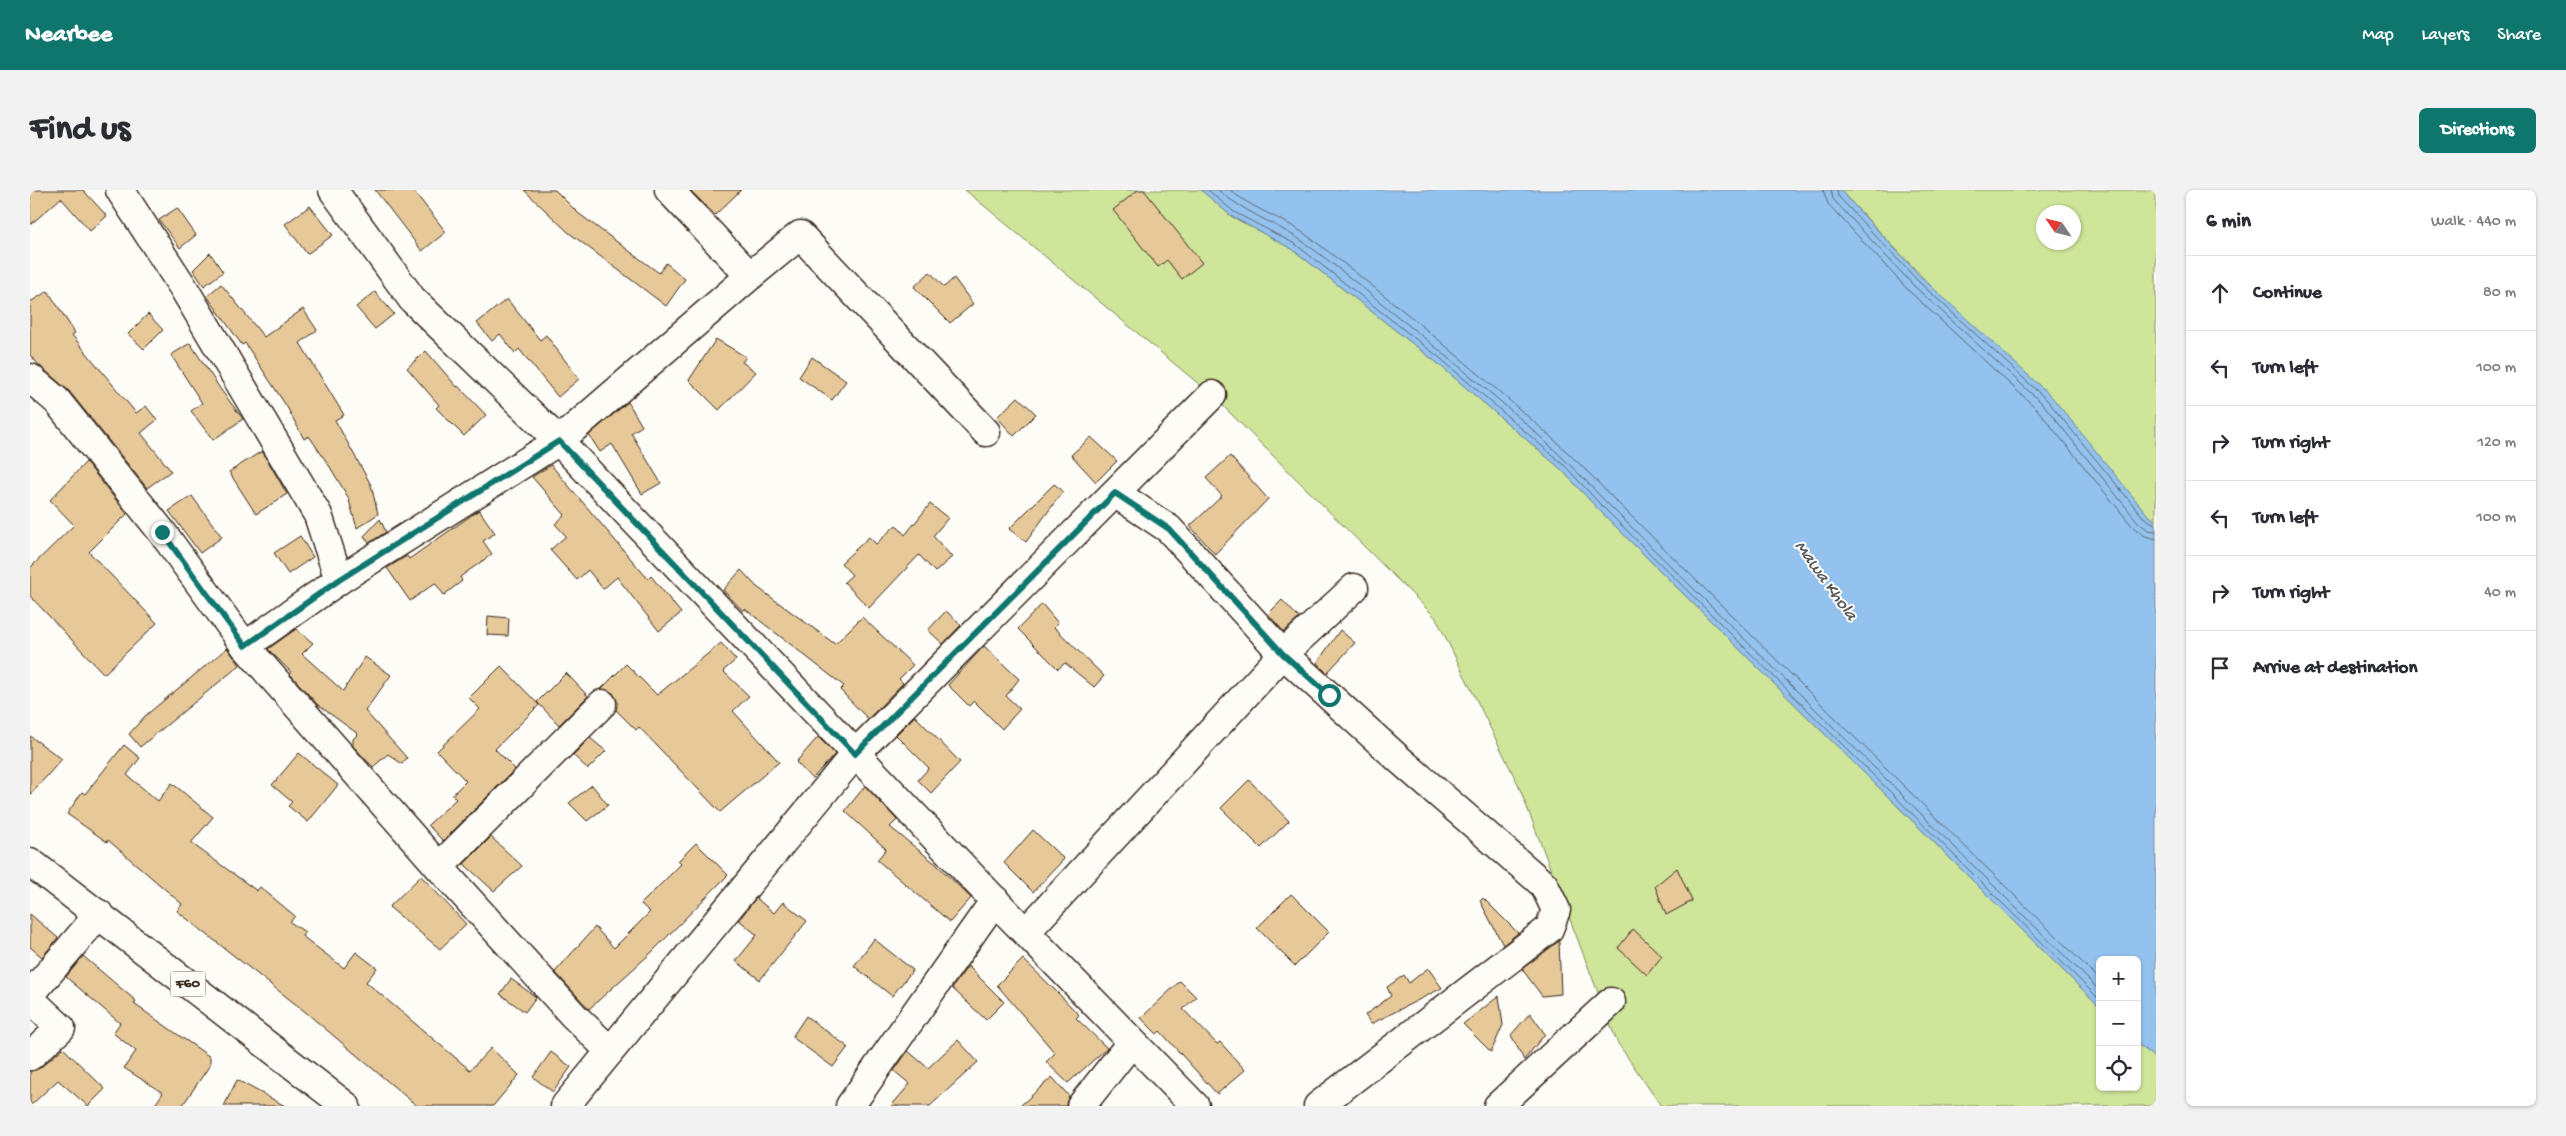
<!DOCTYPE html>
<html lang="en">
<head>
<meta charset="utf-8">
<style>
	:root { --surface:#fff; --page:#f2f2f3; --text:#2b2b33; --muted:#7c7c81; --line:#e1e1e2; --accent:#0f766e }
	body { margin:0; font-family:"Gochi Hand",sans-serif; background:var(--page); color:var(--text) }
	.controls { position:absolute; right:15px; bottom:15px; display:grid; overflow:hidden; border-radius:8px; box-shadow:0 1px 4px #0004 }
	.controls button { width:45px; height:45px; display:grid; place-items:center; padding:0; border:0; border-bottom:1px solid var(--line); background:var(--surface); color:var(--text); font:25px sans-serif }
	.compass { position:absolute; left:2006px; top:15px; width:45px; height:45px; border-radius:50%; background:var(--surface); box-shadow:0 1px 4px #0004; rotate:305deg }
	.stop { position:absolute; width:15px; height:15px; margin:-11px; border:4px solid #0f766e; border-radius:50%; background:#fff }
	.stop.end { background:#0f766e; border-color:#fff; box-shadow:0 1px 5px #0008 }
	.list { margin:0; padding:0; list-style:none }
	h2 { display:flex; justify-content:space-between; align-items:center; height:65px; margin:0; padding:0 20px; font-size:21px }
	h2 small { font-size:16px; font-weight:400; color:var(--muted) }
	.list li { display:grid; grid-template-columns:32px 1fr auto; gap:15px; align-items:center; box-sizing:border-box; height:75px; padding:0 20px; border-top:1px solid var(--line) }
	.list b { display:block; font-size:19px; white-space:nowrap }
	.list em { font-size:16px; font-style:normal; color:var(--muted) }
	.icon { flex:none; width:28px; height:28px; fill:none; stroke:currentColor; stroke-width:2; stroke-linecap:round; stroke-linejoin:round }
	.map { position:relative; flex:none; width:2126px; height:916px; overflow:hidden; border-radius:8px }
	header { display:flex; align-items:center; gap:30px; box-sizing:border-box; height:70px; padding:0 25px; background:var(--accent); color:#fff }
	header strong { font-size:24px }
	nav { display:flex; gap:28px; margin-inline-start:auto; font-size:18px }
	.intro { display:flex; align-items:center; justify-content:space-between; box-sizing:border-box; height:120px; padding:0 30px }
	h1 { margin:0; font-size:35px }
	.button { padding:12px 22px; border-radius:8px; background:var(--accent); color:#fff; font-size:18px; font-weight:700 }
	main { display:flex; gap:30px; padding:0 30px }
	aside { flex:1; background:var(--surface); border-radius:8px; box-shadow:0 1px 4px #0004 }
	.map>svg:first-child { display:block }
	.green { fill:#cee59a; stroke:#84885c; fill-rule:evenodd }
	.water { fill:#93c2ee; stroke:#70859b }
	.lines { fill:none; stroke-linecap:round; stroke-linejoin:round }
	.shore { stroke:#5e6771; stroke-width:1 }
	.building { fill:#e6c899; stroke:#3b2a1e }
	.minor-casing { stroke:#3b2a1e; stroke-width:31 }
	.major-casing { stroke:#3b2a1e; stroke-width:31 }
	.minor { stroke:#fdfcf7; stroke-width:28 }
	.major { stroke:#fdfcf7; stroke-width:28 }
	.route { stroke:#0f766e; stroke-width:6 }
	.labels { text-anchor:middle; dominant-baseline:central; stroke-width:4; stroke-linejoin:round; paint-order:stroke }
	.shield { fill:#fdfcf7; stroke:#75695f; stroke-width:1 }
	.shield-label { font-size:15px; font-weight:bold; fill:#3b2a1e }
	.water-label { font-size:18px; font-style:italic; fill:#55585c; stroke:#fdfcf7 }
</style>
</head>
<body>
<header>
<strong>Nearbee</strong>
<nav><a>Map</a><a>Layers</a><a>Share</a></nav>
</header>
<div class="intro"><h1>Find us</h1><a class="button">Directions</a></div>
<main>
<div class="map">
<svg width="2126" height="916" viewBox="0 0 2126 916">
	<rect width="100%" height="100%" fill="#fdfcf7"/>
	<filter id="ink" filterUnits="userSpaceOnUse"><feTurbulence type="fractalNoise" baseFrequency=".02" numOctaves="2"/><feDisplacementMap in="SourceGraphic" scale="10" xChannelSelector="R" yChannelSelector="G"/><feConvolveMatrix kernelMatrix="1 2 1 2 8 2 1 2 1" color-interpolation-filters="sRGB"/></filter>
	<g filter="url(#ink)">
		<g class="green">
			<path d="M 935,0 L 1171,0 L 1201,26 L 1262,59 L 1406,172 L 1532,280 L 1567,318 L 2070,817 L 2070,897 L 2107,897 L 2107,853 L 2126,869 L 2126,916 L 1631,916 L 1587,852 L 1488,594 L 1406,428 L 1182,205 Z"/>
			<path d="M 1810,0 L 2126,0 L 2126,331 L 2117,324 ZM 2014,22 L 2044,22 L 2044,52 L 2014,52 Z"/>
		</g>
		<path class="water" d="M 1171,0 L 1810,0 L 1892,88 L 2021,206 L 2117,324 L 2126,331 L 2126,869 L 2107,853 L 2107,770 L 2070,770 L 2070,817 L 1567,318 L 1532,280 L 1406,172 L 1262,59 L 1201,26 Z"/>
		<g class="lines">
			<g class="shore">
				<path d="M 1178,0 L 1204,22 L 1265,54 L 1326,102 L 1410,168 L 1535,276 L 1571,315 L 2070,810"/>
				<path d="M 1188,0 C 1214,22 1241,31 1269,49 C 1306,75 1341,105 1377,134 C 1445,189 1515,246 1575,311 L 2070,801"/>
				<path d="M 1200,0 C 1222,19 1251,27 1275,44 C 1338,91 1399,141 1458,192 C 1501,229 1542,264 1580,305 L 2070,790"/>
				<path d="M 1793,0 L 1798,14 L 1879,101 L 2007,219 L 2103,337 L 2115,346 L 2126,349"/>
				<path d="M 1801,0 L 1803,9 L 1884,96 L 2013,214 L 2108,332 L 2118,340 L 2126,341"/>
				<path d="M 1807,0 L 1808,6 L 1889,92 L 2017,210 L 2113,327 L 2126,335"/>
			</g>
		</g>
		<g class="building">
			<path d="M 0,0 L 53,0 L 77,26 L 60,41 L 31,8 L 0,35 Z"/>
			<path d="M 345,0 L 383,0 L 416,42 L 392,61 Z"/>
			<path d="M 494,0 L 525,0 L 548,23 L 629,83 L 636,73 L 655,89 L 636,116 L 538,42 Z"/>
			<path d="M 660,0 L 711,0 L 685,25 Z"/>
			<path d="M 1108,0 L 1114,0 L 1172,73 L 1152,89 L 1137,70 L 1128,77 L 1083,20 Z"/>
			<path d="M 280,16 L 303,45 L 277,64 L 255,34 Z"/>
			<path d="M 147,18 L 166,45 L 150,58 L 129,30 Z"/>
			<path d="M 180,63 L 193,82 L 174,96 L 163,80 Z"/>
			<path d="M 900,82 L 914,97 L 924,88 L 943,114 L 920,133 L 884,97 Z"/>
			<path d="M 191,94 L 234,147 L 273,119 L 287,140 L 270,153 L 314,225 L 305,230 L 341,295 L 348,324 L 327,338 L 318,307 L 300,277 L 279,246 L 274,249 L 257,217 L 215,153 L 212,155 L 177,106 Z"/>
			<path d="M 18,101 L 45,143 L 42,145 L 106,223 L 116,216 L 127,230 L 111,243 L 141,281 L 117,298 L 39,201 L 9,175 L 0,165 L 0,112 Z"/>
			<path d="M 345,102 L 364,124 L 345,139 L 326,117 Z"/>
			<path d="M 477,109 L 510,150 L 516,145 L 549,189 L 528,207 L 489,159 L 485,163 L 470,144 L 462,151 L 447,133 Z"/>
			<path d="M 118,124 L 133,140 L 114,159 L 98,144 Z"/>
			<path d="M 686,149 L 716,167 L 712,172 L 726,182 L 689,220 L 659,190 Z"/>
			<path d="M 160,153 L 191,200 L 213,229 L 183,250 L 161,221 L 172,213 L 141,165 Z"/>
			<path d="M 396,161 L 427,197 L 428,196 L 456,225 L 434,246 L 406,218 L 409,215 L 377,178 Z"/>
			<path d="M 782,167 L 816,191 L 802,210 L 769,187 Z"/>
			<path d="M 988,207 L 1006,224 L 984,246 L 967,227 Z"/>
			<path d="M 598,212 L 612,236 L 601,243 L 631,293 L 612,304 L 582,254 L 570,262 L 559,245 Z"/>
			<path d="M 1061,247 L 1087,271 L 1066,292 L 1041,265 Z"/>
			<path d="M 232,261 L 257,304 L 226,324 L 199,282 Z"/>
			<path d="M 1200,266 L 1238,309 L 1185,364 L 1160,336 L 1192,306 L 1176,288 Z"/>
			<path d="M 56,272 L 97,324 L 59,362 L 127,433 L 74,484 L 0,406 L 0,378 L 44,335 L 20,310 Z"/>
			<path d="M 521,275 L 618,389 L 621,386 L 651,423 L 629,441 L 587,387 L 573,399 L 558,380 L 547,390 L 520,360 L 536,346 L 525,334 L 535,325 L 502,287 Z"/>
			<path d="M 1024,294 L 1033,301 L 996,352 L 979,339 Z"/>
			<path d="M 162,306 L 192,347 L 170,363 L 139,321 Z"/>
			<path d="M 900,314 L 918,328 L 903,346 L 922,367 L 905,382 L 889,365 L 839,418 L 814,392 L 822,385 L 811,373 L 839,347 L 846,354 L 866,335 L 875,345 Z"/>
			<path d="M 449,320 L 465,343 L 453,351 L 462,364 L 430,387 L 432,391 L 414,405 L 405,393 L 380,411 L 357,378 L 377,366 L 379,369 Z"/>
			<path d="M 350,329 L 356,342 L 339,353 L 334,346 Z"/>
			<path d="M 270,346 L 283,367 L 258,384 L 244,363 Z"/>
			<path d="M 711,380 L 727,397 L 805,454 L 832,427 L 883,475 L 869,489 L 873,493 L 838,529 L 810,500 L 814,496 L 715,419 L 713,421 L 693,400 Z"/>
			<path d="M 1252,410 L 1269,428 L 1254,442 L 1238,424 Z"/>
			<path d="M 1012,414 L 1028,433 L 1024,437 L 1074,486 L 1064,497 L 1035,473 L 1028,479 L 988,439 Z"/>
			<path d="M 916,421 L 931,435 L 913,454 L 898,440 Z"/>
			<path d="M 458,426 L 479,428 L 478,446 L 457,445 Z"/>
			<path d="M 266,439 L 283,453 L 272,464 L 313,501 L 335,467 L 361,485 L 335,521 L 377,568 L 372,574 L 358,564 L 343,577 L 323,556 L 323,549 L 328,544 L 288,515 L 260,484 L 261,482 L 238,459 Z"/>
			<path d="M 1310,440 L 1325,453 L 1297,483 L 1287,473 Z"/>
			<path d="M 691,453 L 706,470 L 693,481 L 719,506 L 703,521 L 749,572 L 690,622 L 609,537 L 606,540 L 586,520 L 587,510 L 583,503 L 571,499 L 596,474 L 627,505 Z"/>
			<path d="M 954,456 L 989,489 L 976,506 L 990,519 L 972,539 L 944,511 L 939,516 L 918,495 Z"/>
			<path d="M 197,458 L 210,475 L 110,557 L 99,544 L 115,526 Z"/>
			<path d="M 471,476 L 509,515 L 465,559 L 485,579 L 413,651 L 398,635 L 426,609 L 422,605 L 436,591 L 407,561 L 450,519 L 439,508 Z"/>
			<path d="M 536,483 L 558,506 L 529,535 L 507,512 Z"/>
			<path d="M 885,526 L 930,572 L 901,603 L 888,590 L 899,578 L 866,545 Z"/>
			<path d="M 0,546 L 32,569 L 0,605 Z"/>
			<path d="M 788,547 L 805,564 L 782,589 L 766,572 Z"/>
			<path d="M 560,548 L 576,561 L 558,579 L 543,565 Z"/>
			<path d="M 94,555 L 110,568 L 97,585 L 128,611 L 142,593 L 183,627 L 161,653 L 227,701 L 230,697 L 265,726 L 260,732 L 275,742 L 272,746 L 314,778 L 326,762 L 347,778 L 336,792 L 440,880 L 461,858 L 489,885 L 463,916 L 387,916 L 273,820 L 147,721 L 152,714 L 78,650 L 77,652 L 37,624 L 52,602 L 55,604 Z"/>
			<path d="M 269,563 L 308,595 L 278,632 L 258,616 L 262,612 L 242,595 Z"/>
			<path d="M 1219,590 L 1259,631 L 1231,658 L 1191,618 Z"/>
			<path d="M 562,595 L 578,615 L 557,631 L 539,613 Z"/>
			<path d="M 835,596 L 867,630 L 860,637 L 906,674 L 941,708 L 920,732 L 847,670 L 856,659 L 815,621 Z"/>
			<path d="M 1003,640 L 1034,669 L 1003,702 L 974,673 Z"/>
			<path d="M 461,647 L 492,676 L 464,701 L 434,674 Z"/>
			<path d="M 666,653 L 698,685 L 622,762 L 559,819 L 525,782 L 565,737 L 584,758 L 620,722 L 611,714 L 651,674 L 648,671 Z"/>
			<path d="M 1647,678 L 1662,711 L 1636,725 L 1625,696 Z"/>
			<path d="M 391,686 L 436,734 L 410,759 L 359,717 Z"/>
			<path d="M 1261,704 L 1299,742 L 1265,776 L 1227,738 Z"/>
			<path d="M 726,708 L 744,723 L 753,712 L 777,731 L 730,790 L 706,771 L 727,745 L 709,730 Z"/>
			<path d="M 1453,708 L 1488,743 L 1473,755 L 1450,711 Z"/>
			<path d="M 0,724 L 28,748 L 12,767 L 0,757 Z"/>
			<path d="M 1603,739 L 1632,766 L 1617,785 L 1588,758 Z"/>
			<path d="M 844,749 L 883,780 L 862,806 L 824,776 Z"/>
			<path d="M 1529,751 L 1531,804 L 1512,806 L 1492,779 Z"/>
			<path d="M 53,766 L 106,811 L 104,814 L 180,867 L 180,875 L 152,916 L 124,916 L 133,903 L 94,878 L 106,861 L 83,843 L 90,833 L 36,787 Z"/>
			<path d="M 993,769 L 1028,803 L 1049,825 L 1046,828 L 1077,858 L 1038,893 L 1016,872 L 1025,863 L 967,795 Z"/>
			<path d="M 938,776 L 974,812 L 956,830 L 922,798 Z"/>
			<path d="M 1398,778 L 1412,798 L 1341,834 L 1335,825 L 1361,806 L 1357,797 L 1374,785 L 1379,793 Z"/>
			<path d="M 481,789 L 506,807 L 495,822 L 470,804 Z"/>
			<path d="M 1150,791 L 1166,807 L 1153,819 L 1187,854 L 1190,852 L 1215,880 L 1187,904 L 1130,841 L 1127,844 L 1111,828 Z"/>
			<path d="M 1469,806 L 1473,835 L 1461,862 L 1433,834 Z"/>
			<path d="M 1500,823 L 1515,844 L 1494,870 L 1481,845 Z"/>
			<path d="M 776,826 L 818,857 L 803,877 L 762,847 Z"/>
			<path d="M 928,850 L 948,872 L 900,916 L 861,916 L 880,894 L 864,881 L 878,861 L 898,878 Z"/>
			<path d="M 33,858 L 75,899 L 58,916 L 28,890 L 0,916 L 0,881 L 10,878 Z"/>
			<path d="M 521,862 L 541,877 L 523,902 L 503,887 Z"/>
			<path d="M 1022,887 L 1039,906 L 1036,916 L 990,916 Z"/>
			<path d="M 207,890 L 255,916 L 194,916 Z"/>
		</g>
		<g class="lines">
			<defs>
				<g id="minor">
					<path d="M 90,0 L 153,97 L 288,325 L 309,390"/>
					<path d="M 303,0 L 382,109 L 529,251 L 969,715 L 1165,916"/>
					<path d="M 720,86 L 770,45 L 956,242"/>
					<path d="M 0,188 L 27,211 L 132,342 L 215,456 L 409,677 L 544,826 L 579,860"/>
					<path d="M 215,456 L 309,390 L 529,251 L 720,86 L 639,0"/>
					<path d="M 409,677 L 572,514"/>
					<path d="M 996,742 L 1253,464 L 1139,339 L 1085,303"/>
					<path d="M 0,805 L 69,724"/>
					<path d="M 0,809 L 31,838 L 0,866"/>
					<path d="M 535,916 L 825,564 L 1182,205"/>
					<path d="M 820,916 L 965,710"/>
					<path d="M 1051,916 L 1101,853"/>
					<path d="M 1288,916 L 1519,739 L 1526,720 L 1514,695 L 1371,571 L 1253,464 L 1324,398"/>
					<path d="M 1468,916 L 1581,812"/>
				</g>
				<path id="major" d="M 0,672 L 316,916"/>
			</defs>
			<use href="#minor" class="minor-casing"/>
			<use href="#major" class="major-casing"/>
			<use href="#minor" class="minor"/>
			<use href="#major" class="major"/>
		</g>
	</g>
	<g class="lines" filter="url(#ink)">
		<path class="route" d="M 132,342 L 215,456 L 309,390 L 529,251 L 825,564 L 1085,303 L 1139,339 L 1253,464 L 1299,505"/>
	</g>
	<g class="labels">
		<rect class="shield" x="140.5" y="781.5" width="35" height="25" rx="4"/>
		<g class="shield-label">
			<text x="158" y="794">F60</text>
		</g>
		<g class="water-label">
			<text transform="translate(1795 391) rotate(54)">Mawa Khola</text>
		</g>
	</g>
</svg>
<div class="controls">
<button>+</button>
<button>−</button>
<button><svg class="icon" aria-label="locate" viewBox="0 0 24 24"><circle cx="12" cy="12" r="6"/><path d="M12 2v4M12 18v4M2 12h4M18 12h4"/></svg></button>
</div>
<svg class="compass" viewBox="-18 -18 36 36"><path d="M0-13l5 13h-10z" fill="#e53935"/><path d="M0 13l5-13h-10z" fill="#7c7c81"/></svg>
<div class="stop" style="left:1299px;top:505px"></div>
<div class="stop end" style="left:132px;top:342px"></div>
</div>
<aside>
<h2>6 min<small>Walk · 440 m</small></h2>
<ul class="list">
<li><svg class="icon" aria-label="ahead" viewBox="0 0 24 24"><path d="M12 20V5M6 11l6-6 6 6"/></svg><div><b>Continue</b></div><em>80 m</em></li>
<li><svg class="icon" aria-label="left" viewBox="0 0 24 24"><path d="M17 20v-9H6M10 6l-5 5 5 5"/></svg><div><b>Turn left</b></div><em>100 m</em></li>
<li><svg class="icon" aria-label="right" viewBox="0 0 24 24"><path d="M7 20v-9h11M14 6l5 5-5 5"/></svg><div><b>Turn right</b></div><em>120 m</em></li>
<li><svg class="icon" aria-label="left" viewBox="0 0 24 24"><path d="M17 20v-9H6M10 6l-5 5 5 5"/></svg><div><b>Turn left</b></div><em>100 m</em></li>
<li><svg class="icon" aria-label="right" viewBox="0 0 24 24"><path d="M7 20v-9h11M14 6l5 5-5 5"/></svg><div><b>Turn right</b></div><em>40 m</em></li>
<li><svg class="icon" aria-label="arrive" viewBox="0 0 24 24"><path d="M6 21V4h12l-3 4 3 4H6"/></svg><div><b>Arrive at destination</b></div></li>
</ul>
</aside>
</main>
</body>
</html>
